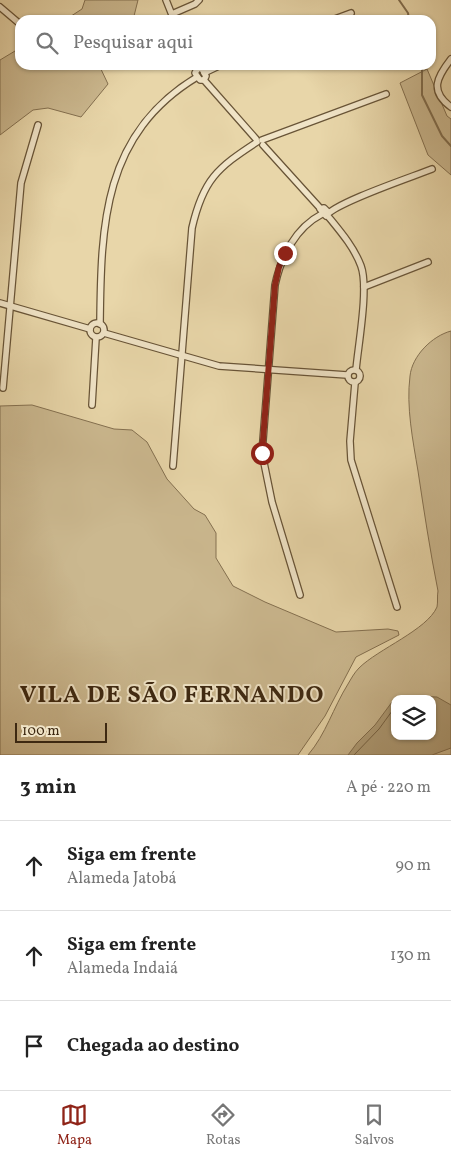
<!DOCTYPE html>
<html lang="pt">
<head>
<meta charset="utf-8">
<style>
	:root { --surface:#fff; --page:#f6f6f6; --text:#222; --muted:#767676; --line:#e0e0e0; --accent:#8f2418 }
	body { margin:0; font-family:Vollkorn,serif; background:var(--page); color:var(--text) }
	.controls { position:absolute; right:15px; bottom:15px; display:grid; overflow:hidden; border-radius:10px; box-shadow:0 1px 4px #0004 }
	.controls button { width:45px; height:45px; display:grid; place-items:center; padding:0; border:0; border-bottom:1px solid var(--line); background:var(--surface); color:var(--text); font:25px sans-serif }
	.scale { position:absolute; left:15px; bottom:12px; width:92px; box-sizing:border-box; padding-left:5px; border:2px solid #3d2811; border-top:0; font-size:14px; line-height:18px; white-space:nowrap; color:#3d2811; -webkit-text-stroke:4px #f0e4c7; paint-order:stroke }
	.stop { position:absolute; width:15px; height:15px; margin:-11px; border:4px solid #8f2418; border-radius:50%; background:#fff }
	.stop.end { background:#8f2418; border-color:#fff; box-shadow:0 1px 5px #0008 }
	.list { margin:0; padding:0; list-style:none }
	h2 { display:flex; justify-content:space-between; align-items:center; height:65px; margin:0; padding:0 20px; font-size:21px }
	h2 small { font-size:16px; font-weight:400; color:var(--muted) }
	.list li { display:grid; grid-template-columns:32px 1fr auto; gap:15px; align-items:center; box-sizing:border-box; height:90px; padding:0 20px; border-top:1px solid var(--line) }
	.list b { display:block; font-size:19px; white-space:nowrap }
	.list p { margin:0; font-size:16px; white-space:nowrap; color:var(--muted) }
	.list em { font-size:16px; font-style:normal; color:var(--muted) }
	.icon { flex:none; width:28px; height:28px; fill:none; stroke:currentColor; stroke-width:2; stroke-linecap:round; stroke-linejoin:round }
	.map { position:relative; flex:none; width:451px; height:755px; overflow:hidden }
	.search { position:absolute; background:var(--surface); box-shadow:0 1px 4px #0004; left:15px; right:15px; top:15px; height:55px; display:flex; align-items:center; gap:12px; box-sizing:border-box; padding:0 18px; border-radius:15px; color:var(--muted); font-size:19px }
	.sheet { height:335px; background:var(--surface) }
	nav { display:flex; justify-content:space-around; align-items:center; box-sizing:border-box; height:70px; border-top:1px solid var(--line); background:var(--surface); font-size:14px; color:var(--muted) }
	nav a { display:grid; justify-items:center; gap:2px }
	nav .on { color:var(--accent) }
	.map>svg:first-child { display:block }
	.green { fill:#cbb88f; stroke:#847050; fill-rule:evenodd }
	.water { fill:#ae9b75; stroke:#816d4d }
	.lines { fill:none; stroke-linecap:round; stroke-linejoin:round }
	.shore { stroke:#766243; stroke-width:1 }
	.stream { stroke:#816d4d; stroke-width:2 }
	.street-casing { stroke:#685437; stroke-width:8 }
	.street { stroke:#f0e4c7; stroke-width:5.5 }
	.route { stroke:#8f2418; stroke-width:6 }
	.labels { text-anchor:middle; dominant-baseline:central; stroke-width:4; stroke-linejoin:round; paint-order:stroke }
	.district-label { font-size:24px; font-weight:bold; letter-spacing:1px; fill:#3d2811; stroke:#f0e4c7 }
</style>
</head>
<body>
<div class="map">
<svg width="451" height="755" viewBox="0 0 451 755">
	<rect width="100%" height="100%" fill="#e8d6a9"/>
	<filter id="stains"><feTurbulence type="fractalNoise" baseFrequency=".004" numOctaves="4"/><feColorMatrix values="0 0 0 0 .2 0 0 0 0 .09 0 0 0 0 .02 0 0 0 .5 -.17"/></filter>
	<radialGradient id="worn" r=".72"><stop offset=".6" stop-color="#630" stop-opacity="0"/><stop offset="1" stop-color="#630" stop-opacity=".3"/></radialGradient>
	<g class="green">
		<path d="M 85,0 L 138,0 L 133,20 L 65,20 L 82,9 Z"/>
		<path d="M 20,48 L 20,65 L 99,65 L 108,84 L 81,117 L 48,108 L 33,110 L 0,135 L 0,60 Z"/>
		<path d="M 427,69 L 447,116 L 451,119 L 451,175 L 428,155 L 400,83 Z"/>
		<path d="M 451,331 L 451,755 L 308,755 C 326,734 333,708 348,684 C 351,679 354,673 359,668 C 378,649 427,630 437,607 C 438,602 437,596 438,591 C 430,551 424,511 418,471 C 413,441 406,407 410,376 C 412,356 432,336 451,331 ZM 395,699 L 432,699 L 432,736 L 395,736 Z"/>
		<path d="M 32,405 L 114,429 L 132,430 L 147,442 L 167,479 L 194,509 L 205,515 L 216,533 L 216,558 L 233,586 L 265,602 L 336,632 L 388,629 L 398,631 L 399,635 L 356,657 L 325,716 L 298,755 L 0,755 L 0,406 Z"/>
	</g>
	<path class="water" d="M 412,696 L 437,697 L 451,705 L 451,748 L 432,755 L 348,755 L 357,743 L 375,725 L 392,702 L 395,701 L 395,736 L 432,736 L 432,699 L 403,699 Z"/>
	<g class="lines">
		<path class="shore" d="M 354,755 L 379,729 L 395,707"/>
		<g class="stream">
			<path d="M 399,0 L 408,13 L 409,20"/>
			<path d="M 422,65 L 422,95 L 442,136 L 451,146"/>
		</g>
		<defs>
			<g id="street">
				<path d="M 166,0 L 174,20"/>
				<path d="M 0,7 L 20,24"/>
				<path d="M 172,14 L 195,4 L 199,0"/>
				<path d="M 332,20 L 351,13"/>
				<path d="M 451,59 C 437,77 429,91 451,107"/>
				<path d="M 198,68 L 202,69 L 206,76 L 204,80 L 200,80 L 195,73 Z"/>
				<path d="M 204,73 L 221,65"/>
				<path d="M 204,80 L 256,139"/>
				<path d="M 262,140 L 386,94"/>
				<path d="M 263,145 L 320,208"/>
				<path d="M 328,212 L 324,208 L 320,209 L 326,216 C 334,203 412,177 432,169"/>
				<path d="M 327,215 C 340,231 354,247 361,266 C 369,288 358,346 356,370"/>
				<path d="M 364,287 L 428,262"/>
				<path d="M 0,303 L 90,329"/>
				<circle cx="97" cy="330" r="7"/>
				<path d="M 100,324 C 101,224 103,134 197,77"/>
				<path d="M 104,333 L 219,366 L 347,375"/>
				<circle cx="354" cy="376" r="6"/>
				<path d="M 355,383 L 350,441 L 351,460 L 397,607"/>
				<path d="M 3,388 L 21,183 L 38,125"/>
				<path d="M 92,405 L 96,338"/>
				<path d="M 173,466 L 192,228 C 203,180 217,168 257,142"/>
				<path d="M 300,595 L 272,502 L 262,453 L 275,285 C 281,257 295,228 322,214"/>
			</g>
		</defs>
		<use href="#street" class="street-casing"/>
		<use href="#street" class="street"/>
	</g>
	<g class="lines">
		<path class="route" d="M 262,453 L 275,285 L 279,267 L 285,253"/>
	</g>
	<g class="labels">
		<g class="district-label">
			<text x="172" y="696">VILA DE SÃO FERNANDO</text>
		</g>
	</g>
	<rect width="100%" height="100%" filter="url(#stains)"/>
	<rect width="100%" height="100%" fill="url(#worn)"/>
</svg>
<div class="controls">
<button><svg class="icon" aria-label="layers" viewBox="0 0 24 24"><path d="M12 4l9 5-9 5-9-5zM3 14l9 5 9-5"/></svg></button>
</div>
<div class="scale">100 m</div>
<div class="stop" style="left:262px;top:453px"></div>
<div class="stop end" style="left:285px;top:253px"></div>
<div class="search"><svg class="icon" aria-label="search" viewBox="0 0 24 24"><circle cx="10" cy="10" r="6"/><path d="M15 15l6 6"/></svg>Pesquisar aqui</div>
</div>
<section class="sheet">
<h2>3 min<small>A pé · 220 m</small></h2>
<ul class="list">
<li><svg class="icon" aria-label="ahead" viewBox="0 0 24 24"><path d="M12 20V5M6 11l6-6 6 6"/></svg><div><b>Siga em frente</b><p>Alameda Jatobá</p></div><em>90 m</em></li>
<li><svg class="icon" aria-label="ahead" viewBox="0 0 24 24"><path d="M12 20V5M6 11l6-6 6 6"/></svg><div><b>Siga em frente</b><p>Alameda Indaiá</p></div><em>130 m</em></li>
<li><svg class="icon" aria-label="arrive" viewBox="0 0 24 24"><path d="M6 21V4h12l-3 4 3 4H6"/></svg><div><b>Chegada ao destino</b></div></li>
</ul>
</section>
<nav>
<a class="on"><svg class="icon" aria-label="map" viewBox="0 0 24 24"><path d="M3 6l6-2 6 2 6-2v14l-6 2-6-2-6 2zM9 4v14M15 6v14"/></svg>Mapa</a>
<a><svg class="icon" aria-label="directions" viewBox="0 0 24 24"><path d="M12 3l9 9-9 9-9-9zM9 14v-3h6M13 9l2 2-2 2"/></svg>Rotas</a>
<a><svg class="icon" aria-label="saved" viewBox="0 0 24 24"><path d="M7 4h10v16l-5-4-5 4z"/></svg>Salvos</a>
</nav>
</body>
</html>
